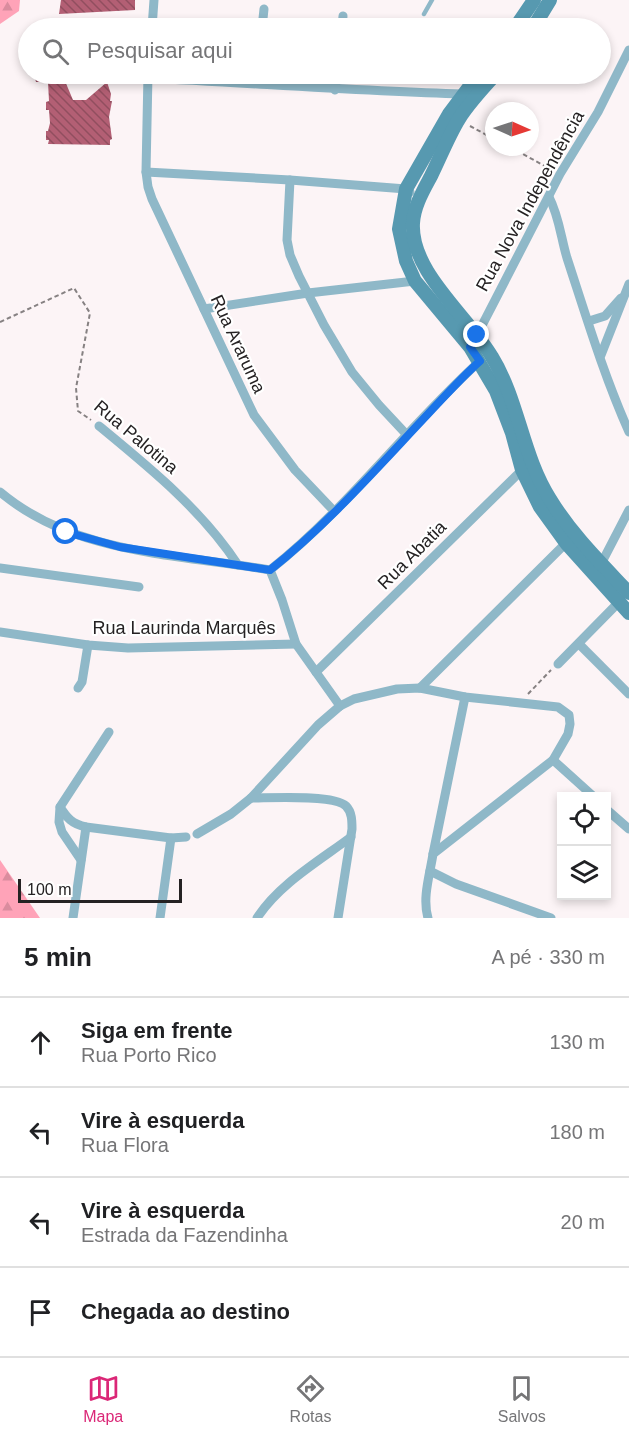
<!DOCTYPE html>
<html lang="pt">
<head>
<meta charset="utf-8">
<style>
	:root { --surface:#fff; --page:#f6f6f6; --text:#202124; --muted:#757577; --line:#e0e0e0; --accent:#db2777 }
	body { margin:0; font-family:Helvetica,sans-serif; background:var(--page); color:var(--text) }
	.controls { position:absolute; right:18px; bottom:18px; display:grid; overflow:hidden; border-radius:0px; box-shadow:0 3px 9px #0003 }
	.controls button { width:54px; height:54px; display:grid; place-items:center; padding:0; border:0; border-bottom:2px solid var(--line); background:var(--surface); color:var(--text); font:30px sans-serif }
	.compass { position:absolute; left:485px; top:102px; width:54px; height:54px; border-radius:50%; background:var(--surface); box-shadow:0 3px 9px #0003; rotate:93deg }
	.scale { position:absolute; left:18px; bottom:15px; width:164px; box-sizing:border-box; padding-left:6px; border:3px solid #252223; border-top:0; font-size:16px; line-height:21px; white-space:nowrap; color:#252223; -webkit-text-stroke:4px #fff; paint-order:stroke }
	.stop { position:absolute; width:18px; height:18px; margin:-14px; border:4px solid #1a73e8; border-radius:50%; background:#fff }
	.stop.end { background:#1a73e8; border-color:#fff; box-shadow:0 2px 6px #0008 }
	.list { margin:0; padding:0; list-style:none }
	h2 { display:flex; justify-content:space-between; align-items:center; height:78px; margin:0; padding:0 24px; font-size:26px }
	h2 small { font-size:20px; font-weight:400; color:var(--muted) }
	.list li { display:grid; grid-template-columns:39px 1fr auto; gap:18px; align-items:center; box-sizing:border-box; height:90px; padding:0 24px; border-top:2px solid var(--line) }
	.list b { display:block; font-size:22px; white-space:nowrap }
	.list p { margin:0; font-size:20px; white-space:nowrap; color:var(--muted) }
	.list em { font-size:20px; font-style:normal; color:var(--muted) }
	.icon { flex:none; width:33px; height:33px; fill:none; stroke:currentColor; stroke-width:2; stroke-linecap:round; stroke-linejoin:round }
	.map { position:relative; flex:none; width:629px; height:918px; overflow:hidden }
	.search { position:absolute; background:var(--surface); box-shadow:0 3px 9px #0003; left:18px; right:18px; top:18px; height:66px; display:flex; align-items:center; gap:15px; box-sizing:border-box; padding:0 21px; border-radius:33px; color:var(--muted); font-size:22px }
	.sheet { height:438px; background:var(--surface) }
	nav { display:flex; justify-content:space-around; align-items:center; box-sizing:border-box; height:84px; border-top:2px solid var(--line); background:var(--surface); font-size:16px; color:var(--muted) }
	nav a { display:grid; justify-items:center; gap:3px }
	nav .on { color:var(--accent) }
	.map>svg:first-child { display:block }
	.forest { fill:url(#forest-firs) }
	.building { fill:url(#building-back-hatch) }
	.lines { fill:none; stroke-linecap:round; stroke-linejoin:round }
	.path { stroke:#868182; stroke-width:2; stroke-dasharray:4.5 3; stroke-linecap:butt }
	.lane { stroke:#8fb8c8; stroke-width:4.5 }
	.street { stroke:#8fb8c8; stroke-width:9 }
	.secondary { stroke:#5799b0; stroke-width:14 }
	.route { stroke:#1a73e8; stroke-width:8 }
	.labels { text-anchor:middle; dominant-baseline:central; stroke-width:4.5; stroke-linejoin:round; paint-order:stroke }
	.street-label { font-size:18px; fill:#252223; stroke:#fff }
</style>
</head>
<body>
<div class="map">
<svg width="629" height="918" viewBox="0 0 629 918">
	<defs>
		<pattern id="forest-firs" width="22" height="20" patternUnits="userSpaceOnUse" patternTransform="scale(1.5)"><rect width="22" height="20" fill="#ffa3b8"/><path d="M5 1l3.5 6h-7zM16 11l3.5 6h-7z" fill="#da8c9e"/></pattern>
		<pattern id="building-back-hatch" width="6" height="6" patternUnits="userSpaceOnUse" patternTransform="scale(1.5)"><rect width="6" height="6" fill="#b35f74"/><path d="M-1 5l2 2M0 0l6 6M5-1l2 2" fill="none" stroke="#914e5f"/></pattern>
	</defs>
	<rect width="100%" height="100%" fill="#fcf4f6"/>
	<g class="forest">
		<path d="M 0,0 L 20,0 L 19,11 L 0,24 Z"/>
		<path d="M 0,860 L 40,918 L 0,918 Z"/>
	</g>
	<g class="building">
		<path d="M 61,0 L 135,0 L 135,10 L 59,14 Z"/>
		<path d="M 34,74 L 62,74 L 73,100 L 86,100 L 107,82 L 111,94 L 110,101 L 112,101 L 109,117 L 112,139 L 110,140 L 110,145 L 48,144 L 49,140 L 46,140 L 46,131 L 48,131 L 50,123 L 49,110 L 46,110 L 46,102 L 49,101 L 48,82 L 36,82 Z"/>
	</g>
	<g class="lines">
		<g class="path">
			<path d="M 470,126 L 494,139"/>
			<path d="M 510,147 L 552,170"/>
			<path d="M 0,322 L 74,288 L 90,313 L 76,388 L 78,411 L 91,420"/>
			<path d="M 528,694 L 551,670"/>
		</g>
		<path class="lane" d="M 424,14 L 432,0"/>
		<g class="street">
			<path d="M 152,28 L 154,0"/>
			<path d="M 262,28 L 264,9"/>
			<path d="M 342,28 L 343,16"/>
			<path d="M 148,74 L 146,172 L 148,187 L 152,199 L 254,415 L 295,470 L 334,511"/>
			<path d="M 147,78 C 253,83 358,91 463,94"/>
			<path d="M 335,90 L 337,74"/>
			<path d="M 146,172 L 290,180 L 406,189 L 410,192"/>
			<path d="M 290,180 L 287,240 L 290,255 L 299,276 L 324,325 L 352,372 L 379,405 L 407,435"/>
			<path d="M 549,197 C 559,216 561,238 567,258 C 586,316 604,376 629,432"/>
			<path d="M 204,309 L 308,293 L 415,281"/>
			<path d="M 589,321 L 605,316 L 621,298"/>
			<path d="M 475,339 L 560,174 L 598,112 L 629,50"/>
			<path d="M 601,355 L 629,284"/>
			<path d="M 99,426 C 150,468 202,510 238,565"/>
			<path d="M 0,492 C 75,555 178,554 270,570"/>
			<path d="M 601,564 L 629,510"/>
			<path d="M 0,568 L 139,587"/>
			<path d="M 270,570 C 347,509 407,427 480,361"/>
			<path d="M 270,570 L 282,600 L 296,644 L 340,706"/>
			<path d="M 0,632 L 88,645 L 128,648 L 296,644"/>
			<path d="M 579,644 L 629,694"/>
			<path d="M 558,664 L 619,602"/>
			<path d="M 316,672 L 524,468"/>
			<path d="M 78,688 L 82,682 L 88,645"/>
			<path d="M 420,688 L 566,543"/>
			<path d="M 553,760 L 593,796"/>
			<path d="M 251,798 C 270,798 334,794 346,806 C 352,812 352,821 352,829 L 338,918"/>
			<path d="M 60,807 C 67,818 72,824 86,827 L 171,838 L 186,837"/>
			<path d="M 606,809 L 629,829"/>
			<path d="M 197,834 L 231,814 L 251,798 L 318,725 L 340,706 L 354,699 L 397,689 L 420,688 L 465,697 L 558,707 L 569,715 L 570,724 L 568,734 L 553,760 L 433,854 C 430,874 422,898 428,918"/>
			<path d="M 433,854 L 465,697"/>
			<path d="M 81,860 L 62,832 L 59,822 L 60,807 L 109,732"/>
			<path d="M 430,871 L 456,884 L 551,918"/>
			<path d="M 73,918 L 86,827"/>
			<path d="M 160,918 L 171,838"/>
			<path d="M 257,918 C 279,884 319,861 351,837"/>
		</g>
		<g class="secondary">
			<path d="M 515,28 L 534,0"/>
			<path d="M 533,28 L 550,0"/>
			<path d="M 479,74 L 449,114 L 406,189 L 399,229 L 406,261 L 415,281 L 470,347 L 496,391 L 512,433 L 522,470 L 540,507 L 566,543 L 629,613"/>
			<path d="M 496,74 C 483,88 469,103 459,119 C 448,137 440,158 431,176 C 423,191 414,206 413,223 C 410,272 469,317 492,357 C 519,401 522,455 550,499 C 572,535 601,563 629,593"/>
		</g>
	</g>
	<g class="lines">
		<path class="route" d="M 66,532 L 120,547 L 270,570 C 327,525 377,468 428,414 C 445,396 461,378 480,361 L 470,347 L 477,335"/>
	</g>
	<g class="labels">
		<g class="street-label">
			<text transform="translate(530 201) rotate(-61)">Rua Nova Independência</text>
			<text transform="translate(238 344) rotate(65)">Rua Araruma</text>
			<text transform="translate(136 437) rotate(40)">Rua Palotina</text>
			<text transform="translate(412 555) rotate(-45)">Rua Abatia</text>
			<text x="184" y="628">Rua Laurinda Marquês</text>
		</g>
	</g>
</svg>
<div class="controls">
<button><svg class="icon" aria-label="locate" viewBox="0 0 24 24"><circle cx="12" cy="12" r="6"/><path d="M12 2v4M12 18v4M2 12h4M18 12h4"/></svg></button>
<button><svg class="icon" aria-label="layers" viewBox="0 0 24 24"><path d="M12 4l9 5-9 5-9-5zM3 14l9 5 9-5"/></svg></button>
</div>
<svg class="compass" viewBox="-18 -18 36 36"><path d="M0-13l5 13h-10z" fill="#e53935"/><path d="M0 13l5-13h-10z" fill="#757577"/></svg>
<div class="scale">100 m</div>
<div class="stop" style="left:66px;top:532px"></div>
<div class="stop end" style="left:477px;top:335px"></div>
<div class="search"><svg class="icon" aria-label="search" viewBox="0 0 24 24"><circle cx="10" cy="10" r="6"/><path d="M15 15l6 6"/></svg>Pesquisar aqui</div>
</div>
<section class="sheet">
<h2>5 min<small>A pé · 330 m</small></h2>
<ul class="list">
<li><svg class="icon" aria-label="ahead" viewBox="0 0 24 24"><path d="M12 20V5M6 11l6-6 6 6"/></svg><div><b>Siga em frente</b><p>Rua Porto Rico</p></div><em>130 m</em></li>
<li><svg class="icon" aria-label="left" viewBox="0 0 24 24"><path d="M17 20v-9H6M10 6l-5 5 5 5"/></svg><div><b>Vire à esquerda</b><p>Rua Flora</p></div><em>180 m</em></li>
<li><svg class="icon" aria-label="left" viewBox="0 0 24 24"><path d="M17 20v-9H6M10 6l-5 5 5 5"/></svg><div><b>Vire à esquerda</b><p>Estrada da Fazendinha</p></div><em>20 m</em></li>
<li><svg class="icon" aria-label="arrive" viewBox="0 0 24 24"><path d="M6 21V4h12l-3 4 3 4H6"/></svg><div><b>Chegada ao destino</b></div></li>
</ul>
</section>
<nav>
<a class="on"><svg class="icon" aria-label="map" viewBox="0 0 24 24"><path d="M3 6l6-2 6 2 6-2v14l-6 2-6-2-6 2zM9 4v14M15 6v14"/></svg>Mapa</a>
<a><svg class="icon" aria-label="directions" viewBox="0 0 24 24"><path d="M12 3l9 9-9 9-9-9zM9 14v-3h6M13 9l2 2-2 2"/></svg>Rotas</a>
<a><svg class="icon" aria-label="saved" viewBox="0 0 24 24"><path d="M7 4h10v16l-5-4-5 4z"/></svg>Salvos</a>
</nav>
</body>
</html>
